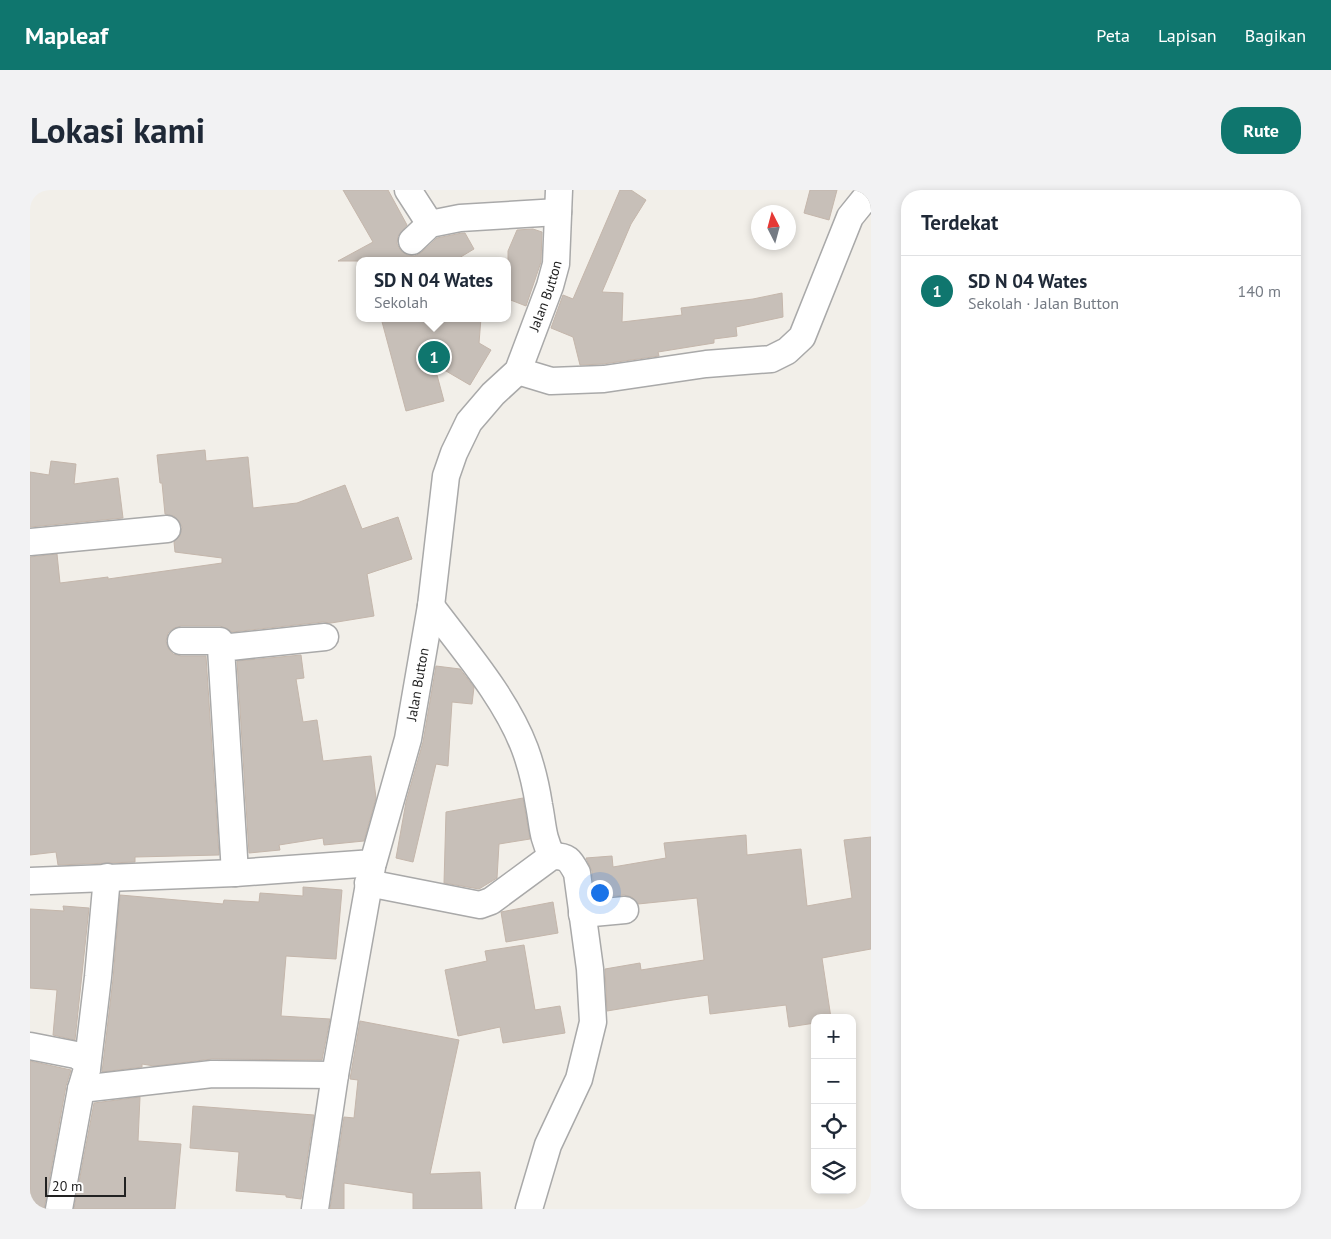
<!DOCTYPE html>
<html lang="id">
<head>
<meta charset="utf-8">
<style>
	:root { --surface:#fff; --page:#f2f2f3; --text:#1f2937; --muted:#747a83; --line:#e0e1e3; --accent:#0f766e }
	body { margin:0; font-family:"PT Sans",sans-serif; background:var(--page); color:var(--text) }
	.controls { position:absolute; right:15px; bottom:15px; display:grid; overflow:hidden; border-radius:10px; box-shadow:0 2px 8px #0003 }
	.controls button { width:45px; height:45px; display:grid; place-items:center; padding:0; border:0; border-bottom:1px solid var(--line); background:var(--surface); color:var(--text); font:25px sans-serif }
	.compass { position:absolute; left:721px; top:15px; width:45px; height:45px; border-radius:50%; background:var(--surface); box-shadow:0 2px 8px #0003; rotate:354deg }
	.scale { position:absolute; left:15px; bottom:12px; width:81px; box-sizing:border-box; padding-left:5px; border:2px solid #222; border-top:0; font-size:14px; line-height:18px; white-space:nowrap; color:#222; -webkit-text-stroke:4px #fff; paint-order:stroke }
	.you { position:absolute; left:569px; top:702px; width:18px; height:18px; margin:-12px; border:4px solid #fff; border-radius:50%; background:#1a73e8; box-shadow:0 0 0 8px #1a73e833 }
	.badge { display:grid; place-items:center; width:32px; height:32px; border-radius:50%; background:var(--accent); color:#fff; font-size:16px; font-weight:700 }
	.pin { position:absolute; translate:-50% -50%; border:2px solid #fff; box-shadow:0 1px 5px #0006 }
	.popup { position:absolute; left:326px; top:67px; width:155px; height:65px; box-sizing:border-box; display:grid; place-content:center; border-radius:10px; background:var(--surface); filter:drop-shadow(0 1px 4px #0005); font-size:16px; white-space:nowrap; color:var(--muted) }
	.popup b { font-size:19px; color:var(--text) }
	.popup::after { content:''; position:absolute; left:50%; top:100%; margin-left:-10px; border:10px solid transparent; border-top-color:var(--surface) }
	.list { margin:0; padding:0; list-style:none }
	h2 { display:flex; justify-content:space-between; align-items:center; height:65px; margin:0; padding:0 20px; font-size:21px }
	h2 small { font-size:16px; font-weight:400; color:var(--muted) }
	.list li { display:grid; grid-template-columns:32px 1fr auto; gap:15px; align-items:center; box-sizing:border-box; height:70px; padding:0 20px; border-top:1px solid var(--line) }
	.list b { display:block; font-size:19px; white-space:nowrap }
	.list p { margin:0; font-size:16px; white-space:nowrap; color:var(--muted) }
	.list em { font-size:16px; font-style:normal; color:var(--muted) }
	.icon { flex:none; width:28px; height:28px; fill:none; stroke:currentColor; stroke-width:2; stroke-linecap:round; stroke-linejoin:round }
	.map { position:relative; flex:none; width:841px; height:1019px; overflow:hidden; border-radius:20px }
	header { display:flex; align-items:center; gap:30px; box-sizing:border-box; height:70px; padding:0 25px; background:var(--accent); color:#fff }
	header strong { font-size:24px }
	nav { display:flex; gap:28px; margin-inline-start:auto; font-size:18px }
	.intro { display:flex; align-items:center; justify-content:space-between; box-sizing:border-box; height:120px; padding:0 30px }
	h1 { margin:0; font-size:35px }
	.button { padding:12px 22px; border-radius:20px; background:var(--accent); color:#fff; font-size:18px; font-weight:700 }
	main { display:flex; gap:30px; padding:0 30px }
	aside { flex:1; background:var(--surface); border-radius:20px; box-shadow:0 2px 8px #0003 }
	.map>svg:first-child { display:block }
	.building { fill:#c7bfb8; stroke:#c4b6ab }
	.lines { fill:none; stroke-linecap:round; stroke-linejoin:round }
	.minor-casing { stroke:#a9a9a9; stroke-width:29 }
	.minor { stroke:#fff; stroke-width:26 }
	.labels { text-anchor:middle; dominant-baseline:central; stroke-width:4; stroke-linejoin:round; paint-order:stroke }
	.street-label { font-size:14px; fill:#222; stroke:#fff }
</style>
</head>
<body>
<header>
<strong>Mapleaf</strong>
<nav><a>Peta</a><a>Lapisan</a><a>Bagikan</a></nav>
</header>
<div class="intro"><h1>Lokasi kami</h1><a class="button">Rute</a></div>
<main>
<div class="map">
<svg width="841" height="1019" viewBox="0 0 841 1019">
	<rect width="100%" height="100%" fill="#f2efe9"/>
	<g class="building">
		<path d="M 313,0 L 358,0 L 377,35 L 368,46 L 367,54 L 371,61 L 377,65 L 385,66 L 392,62 L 407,48 L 432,43 L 435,43 L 444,59 L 424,71 L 308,71 L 343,52 Z"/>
		<path d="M 590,0 L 601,0 L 616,10 L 601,34 L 572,102 L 593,103 L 592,132 L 652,125 L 651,118 L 723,109 L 752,103 L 753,127 L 706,137 L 707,146 L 684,149 L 684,153 L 628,162 L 629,166 L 573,174 L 550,175 L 543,147 L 521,138 L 533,105 L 543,109 Z"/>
		<path d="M 780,0 L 807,0 L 799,30 L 774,23 Z"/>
		<path d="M 503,39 L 512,42 L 511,72 L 496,116 L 478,109 L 478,61 L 487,40 Z"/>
		<path d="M 351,128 L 451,128 L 449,153 L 461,160 L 440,195 L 404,174 L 414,211 L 376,221 Z"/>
		<path d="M 175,260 L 176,271 L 218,267 L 223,318 L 267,313 L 315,295 L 332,339 L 368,327 L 382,369 L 337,384 L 344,426 L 301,433 L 293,432 L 202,442 L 196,438 L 190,436 L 151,436 L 144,438 L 138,443 L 136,451 L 138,458 L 143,464 L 151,466 L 176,466 L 189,665 L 105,667 L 105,672 L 28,675 L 26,662 L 0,665 L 0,367 L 27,364 L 30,393 L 78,387 L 78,389 L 192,373 L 192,368 L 145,362 L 144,352 L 150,346 L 152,337 L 149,331 L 144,326 L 135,324 L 132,293 L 130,293 L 127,265 Z"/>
		<path d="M 21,271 L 46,274 L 44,294 L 88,288 L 93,328 L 0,337 L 0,282 L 19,285 Z"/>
		<path d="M 271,465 L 274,488 L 266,489 L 273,532 L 287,530 L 293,571 L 341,566 L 346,608 L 334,651 L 294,655 L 293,648 L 249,655 L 250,660 L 219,663 L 207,471 Z"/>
		<path d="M 406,476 L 430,479 L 444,497 L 442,514 L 422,512 L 418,576 L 406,574 L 383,672 L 366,668 L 376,612 L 393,552 Z"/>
		<path d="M 493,608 L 500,649 L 469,654 L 467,688 L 449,699 L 414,693 L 416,622 Z"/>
		<path d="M 716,645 L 717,665 L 771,659 L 777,716 L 822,708 L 814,650 L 841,647 L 841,759 L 792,768 L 801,828 L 785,828 L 785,833 L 759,837 L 756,815 L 680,824 L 678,805 L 643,810 L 577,821 L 575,779 L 610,773 L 611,780 L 674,770 L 667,708 L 608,714 L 602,707 L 594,705 L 565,708 L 562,681 L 556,668 L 582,666 L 583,677 L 636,668 L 634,653 Z"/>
		<path d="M 273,697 L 312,700 L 306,769 L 256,766 L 251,826 L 300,829 L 292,870 L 182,869 L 124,876 L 112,874 L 112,877 L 72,882 L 83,789 L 90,705 L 193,714 L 194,710 L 229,712 L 230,703 L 273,706 Z"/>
		<path d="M 523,712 L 528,743 L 476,752 L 471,722 Z"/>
		<path d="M 33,716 L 59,718 L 45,850 L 23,845 L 27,800 L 0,798 L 0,719 L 34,721 Z"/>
		<path d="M 494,755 L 505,820 L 530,816 L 535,843 L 473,853 L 470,837 L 428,846 L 415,780 L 457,771 L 455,761 Z"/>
		<path d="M 330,831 L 429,850 L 400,984 L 450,982 L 452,1019 L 383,1019 L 383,1003 L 314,993 L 314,1019 L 300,1019 L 314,927 L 324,928 L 328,890 L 320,889 Z"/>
		<path d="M 0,871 L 41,880 L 36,896 L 14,1019 L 0,1019 Z"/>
		<path d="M 110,907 L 108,951 L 151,954 L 145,1019 L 44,1019 L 64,913 Z"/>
		<path d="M 163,916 L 284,925 L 271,1009 L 256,1007 L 256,1005 L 206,1001 L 209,962 L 160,958 Z"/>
	</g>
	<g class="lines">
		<defs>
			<g id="minor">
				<path d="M 378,0 L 400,34"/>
				<path d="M 382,51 L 400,34 L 430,28 L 528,22"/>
				<path d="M 488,181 L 521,191 L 574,189 L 676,174 L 741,169 L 757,161 L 772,147 L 820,27 L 841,1"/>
				<path d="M 0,352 L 137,339"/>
				<path d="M 401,416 C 434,460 476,508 495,559 C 502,578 506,596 509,615 C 513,635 512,647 522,666"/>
				<path d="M 151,451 L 190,451 L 191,458"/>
				<path d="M 205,683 L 191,458 L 295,447"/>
				<path id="s1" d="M 0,691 L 205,683 L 343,673 L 378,549 L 401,416 L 416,286 L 424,263 L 439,232 L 463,204 L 488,181 L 520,96 L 526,74 L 529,0"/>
				<path d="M 338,693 L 450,715 L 461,711 L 522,666 C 538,666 540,670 547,683 L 560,779 L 563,832 L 549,889 L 518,955 L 499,1019"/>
				<path d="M 552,724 L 595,720"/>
				<path d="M 0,856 L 46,865 L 54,870 L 57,879 L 51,899 L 29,1019"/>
				<path d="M 57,879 L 68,787 L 77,687"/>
				<path d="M 51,899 L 182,884 L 305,885"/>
				<path d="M 285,1019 L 305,885 L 342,677"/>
			</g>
		</defs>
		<use href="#minor" class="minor-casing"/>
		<use href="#minor" class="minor"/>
	</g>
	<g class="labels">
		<g class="street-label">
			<text stroke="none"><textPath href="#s1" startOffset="948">Jalan Button</textPath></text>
			<text stroke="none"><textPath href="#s1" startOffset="528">Jalan Button</textPath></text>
		</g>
	</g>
</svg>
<div class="controls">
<button>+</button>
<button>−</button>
<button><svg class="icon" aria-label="locate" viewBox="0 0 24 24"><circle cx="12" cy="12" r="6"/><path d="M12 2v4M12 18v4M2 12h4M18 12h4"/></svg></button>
<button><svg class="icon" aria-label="layers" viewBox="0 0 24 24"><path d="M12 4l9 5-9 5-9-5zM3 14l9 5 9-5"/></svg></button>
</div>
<svg class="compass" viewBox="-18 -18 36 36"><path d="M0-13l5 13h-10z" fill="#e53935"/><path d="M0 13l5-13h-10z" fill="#747a83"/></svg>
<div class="scale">20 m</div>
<div class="you"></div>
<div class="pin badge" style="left:404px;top:167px">1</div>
<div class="popup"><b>SD N 04 Wates</b>Sekolah</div>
</div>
<aside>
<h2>Terdekat<small></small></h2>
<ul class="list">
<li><span class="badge">1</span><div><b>SD N 04 Wates</b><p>Sekolah · Jalan Button</p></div><em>140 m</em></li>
</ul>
</aside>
</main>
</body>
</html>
